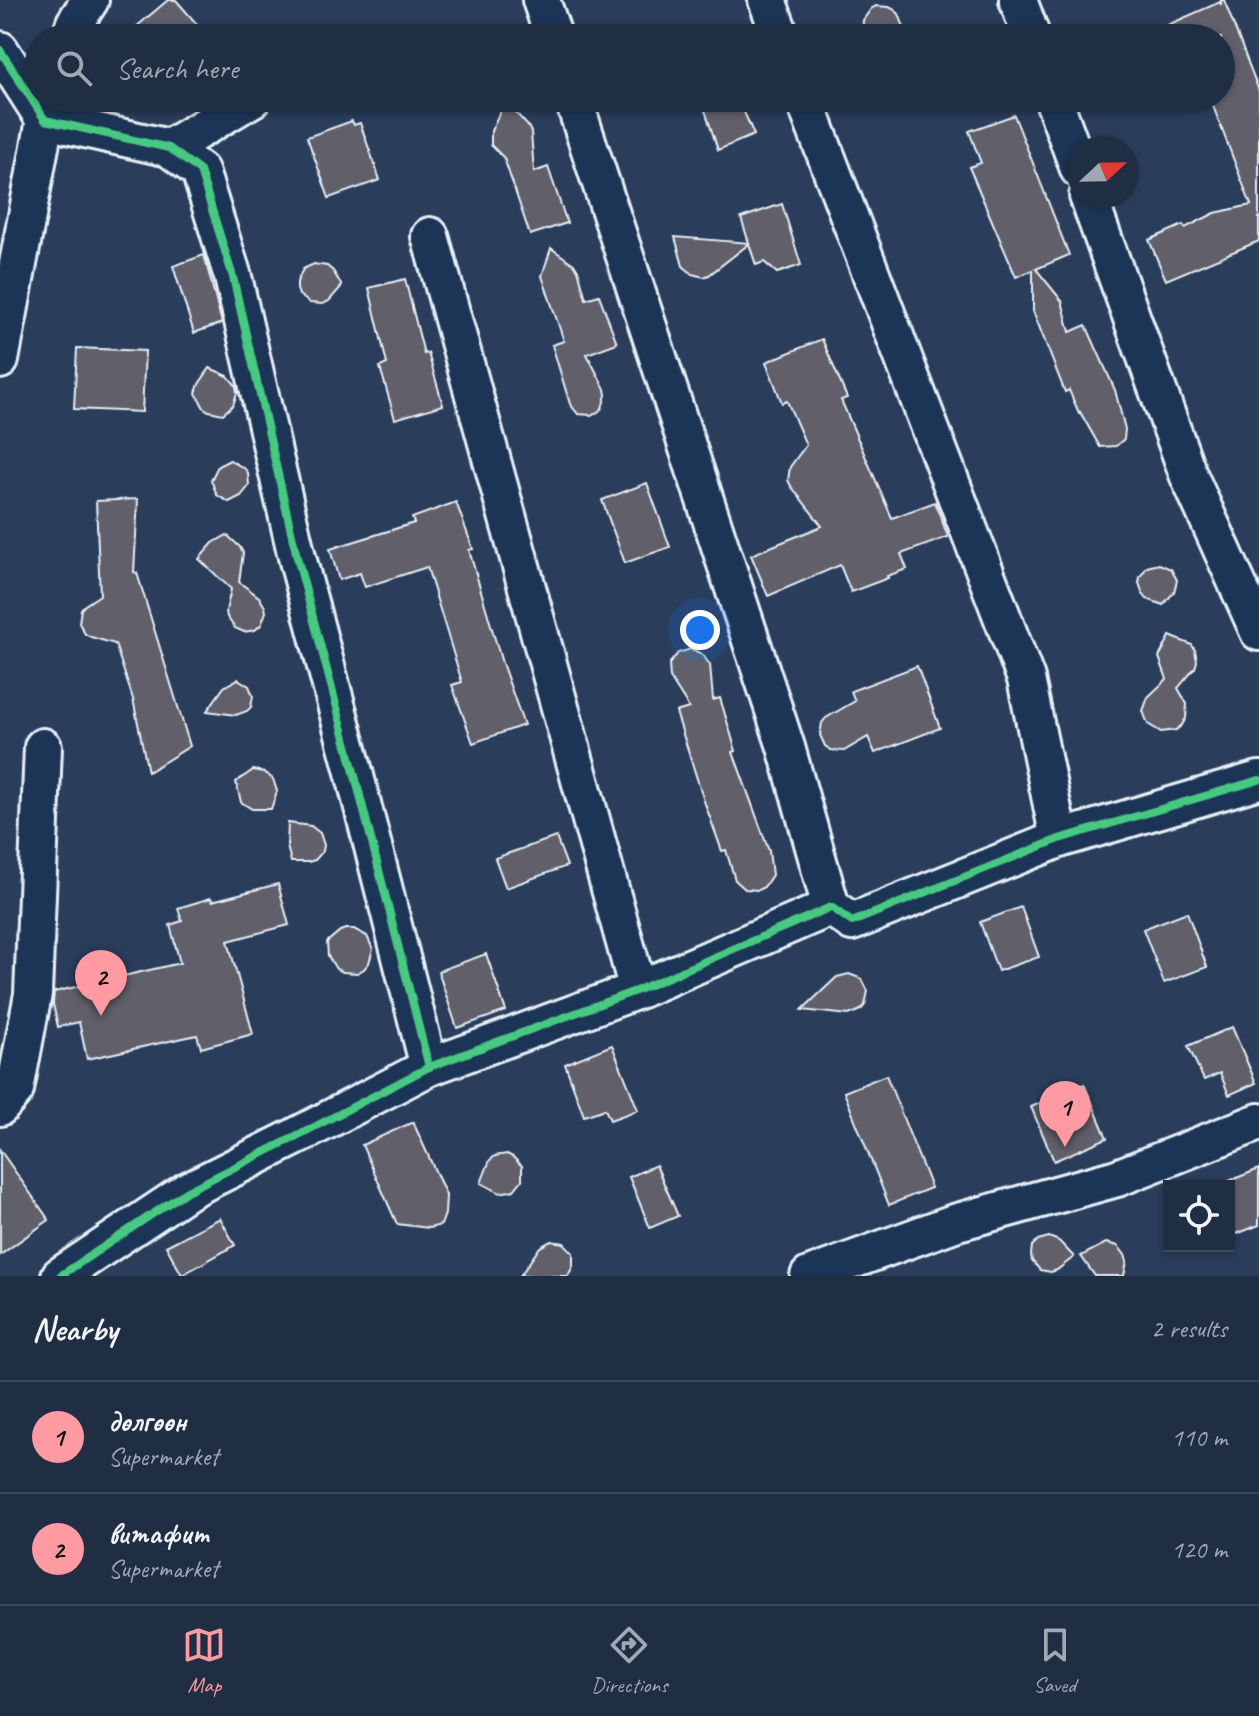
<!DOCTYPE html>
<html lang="en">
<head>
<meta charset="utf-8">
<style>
	:root { --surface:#202e44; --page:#28364b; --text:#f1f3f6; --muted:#a2a8b2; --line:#3d4a5d; --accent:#ff9aa2 }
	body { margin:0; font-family:Caveat,sans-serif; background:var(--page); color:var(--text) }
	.controls { position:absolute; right:24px; bottom:24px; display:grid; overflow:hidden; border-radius:0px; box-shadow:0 2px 6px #0004 }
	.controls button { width:72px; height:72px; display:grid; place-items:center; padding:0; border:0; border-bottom:2px solid var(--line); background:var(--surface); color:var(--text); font:40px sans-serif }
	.compass { position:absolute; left:1067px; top:136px; width:72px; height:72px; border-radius:50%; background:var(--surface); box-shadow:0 2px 6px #0004; rotate:68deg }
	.you { position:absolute; left:700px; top:630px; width:28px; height:28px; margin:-20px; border:6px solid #fff; border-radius:50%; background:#1a73e8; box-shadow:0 0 0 12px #1a73e833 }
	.badge { display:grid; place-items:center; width:52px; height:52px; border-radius:50%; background:var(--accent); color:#111; font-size:26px; font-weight:700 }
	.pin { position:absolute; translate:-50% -66px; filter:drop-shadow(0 2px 4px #0008) }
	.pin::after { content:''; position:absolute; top:42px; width:28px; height:24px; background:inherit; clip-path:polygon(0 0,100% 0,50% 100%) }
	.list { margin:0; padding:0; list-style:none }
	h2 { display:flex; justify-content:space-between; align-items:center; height:104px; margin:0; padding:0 32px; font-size:34px }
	h2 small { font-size:26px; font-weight:400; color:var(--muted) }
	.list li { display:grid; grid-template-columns:52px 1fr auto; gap:24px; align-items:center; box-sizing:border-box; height:112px; padding:0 32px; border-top:2px solid var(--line) }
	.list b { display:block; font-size:30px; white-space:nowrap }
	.list p { margin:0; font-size:26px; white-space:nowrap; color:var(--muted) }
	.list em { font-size:26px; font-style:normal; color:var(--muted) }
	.icon { flex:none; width:44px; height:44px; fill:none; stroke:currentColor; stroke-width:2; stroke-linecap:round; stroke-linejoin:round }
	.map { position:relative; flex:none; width:1259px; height:1276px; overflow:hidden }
	.search { position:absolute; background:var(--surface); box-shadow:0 2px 6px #0004; left:24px; right:24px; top:24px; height:88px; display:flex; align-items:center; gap:20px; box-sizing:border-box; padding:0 28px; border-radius:44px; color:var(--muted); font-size:30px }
	.sheet { height:328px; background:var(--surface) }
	nav { display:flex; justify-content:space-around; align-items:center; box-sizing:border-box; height:112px; border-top:2px solid var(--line); background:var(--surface); font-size:22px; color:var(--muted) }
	nav a { display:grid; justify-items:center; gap:4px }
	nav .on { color:var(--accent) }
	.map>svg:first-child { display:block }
	.building { fill:#605e6b; stroke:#e8f1f8; stroke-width:2 }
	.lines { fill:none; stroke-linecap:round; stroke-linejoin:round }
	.street-casing { stroke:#e8f1f8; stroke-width:42 }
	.street { stroke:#1d3557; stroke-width:36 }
	.cycleway-casing { stroke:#1d3557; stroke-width:13 }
	.cycleway { stroke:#46c982; stroke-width:8 }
</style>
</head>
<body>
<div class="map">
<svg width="1259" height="1276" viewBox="0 0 1259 1276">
	<rect width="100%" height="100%" fill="#2a3d5b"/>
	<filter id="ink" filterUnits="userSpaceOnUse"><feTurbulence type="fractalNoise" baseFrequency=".0125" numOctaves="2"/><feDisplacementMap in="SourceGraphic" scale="16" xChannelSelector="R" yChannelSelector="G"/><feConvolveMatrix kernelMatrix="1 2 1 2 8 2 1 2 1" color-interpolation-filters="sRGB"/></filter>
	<g filter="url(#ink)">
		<g class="building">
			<path d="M 168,0 L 176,0 L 209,38 L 123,38 Z"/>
			<path d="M 1221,0 L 1224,0 L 1259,91 L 1259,241 L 1166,280 L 1149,240 L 1183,225 L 1185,228 L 1215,213 L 1251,205 L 1210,98 L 1221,98 L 1221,38 L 1138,38 L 1220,2 L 1221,5 Z"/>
			<path d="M 876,6 L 889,7 L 895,10 L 899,14 L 908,38 L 862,38 L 863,20 L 871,9 Z"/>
			<path d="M 701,98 L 738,98 L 754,135 L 718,150 Z"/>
			<path d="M 505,101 L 528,126 L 531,132 L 534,172 L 548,167 L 567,223 L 530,235 L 504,158 L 491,145 L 491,131 Z"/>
			<path d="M 1014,115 L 1069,255 L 1036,269 L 1062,301 L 1070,332 L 1086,325 L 1115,390 L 1125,429 L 1124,439 L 1116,446 L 1100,447 L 1080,412 L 1079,413 L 1069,390 L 1065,392 L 1033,311 L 1033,270 L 1016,277 L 969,167 L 981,163 L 969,131 Z"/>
			<path d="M 352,121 L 354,125 L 360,123 L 380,180 L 329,198 L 307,137 Z"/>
			<path d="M 782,204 L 801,265 L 777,273 L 764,262 L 756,265 L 749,244 L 709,275 L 704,277 L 692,274 L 683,266 L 675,237 L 749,243 L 741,218 Z"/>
			<path d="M 551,248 L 575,265 L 578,270 L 586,299 L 599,295 L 617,343 L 587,354 L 605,389 L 606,395 L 602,408 L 598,412 L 591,415 L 578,414 L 570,404 L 552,345 L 564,341 L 542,276 Z"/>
			<path d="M 204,255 L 222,323 L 194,333 L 173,266 Z"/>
			<path d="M 314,264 L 327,266 L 333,271 L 342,286 L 329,301 L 323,304 L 310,303 L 299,295 L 297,289 L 297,282 L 303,269 Z"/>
			<path d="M 405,279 L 424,354 L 428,353 L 443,405 L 395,419 L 380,367 L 387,364 L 369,288 Z"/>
			<path d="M 822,339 L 847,398 L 841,400 L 892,518 L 935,502 L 948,537 L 901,554 L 907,569 L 887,576 L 888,578 L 851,592 L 840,565 L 768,596 L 751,555 L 822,526 L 791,486 L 788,480 L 790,467 L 806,445 L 787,401 L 782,403 L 766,362 Z"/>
			<path d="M 77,348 L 145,351 L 142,412 L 74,409 Z"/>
			<path d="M 210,368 L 228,376 L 236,386 L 237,393 L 233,405 L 223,414 L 209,411 L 204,408 L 196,393 L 199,384 Z"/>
			<path d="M 230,460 L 245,469 L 248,473 L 249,486 L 241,496 L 229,502 L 217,495 L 211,480 L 218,466 Z"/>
			<path d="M 647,483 L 670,547 L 625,563 L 602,500 Z"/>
			<path d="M 138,499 L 134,572 L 137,573 L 190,746 L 148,772 L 133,699 L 115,644 L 91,637 L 85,634 L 79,623 L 81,609 L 85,605 L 100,595 L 96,501 Z"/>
			<path d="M 456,502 L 473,549 L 469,550 L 502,663 L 524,725 L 473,743 L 452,685 L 462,682 L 427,567 L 365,587 L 360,573 L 339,580 L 330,549 L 414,523 L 412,518 Z"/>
			<path d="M 227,535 L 240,547 L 243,553 L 239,582 L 259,597 L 265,607 L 266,612 L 261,625 L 255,630 L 244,632 L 235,628 L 227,617 L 226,611 L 231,589 L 199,559 L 213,543 Z"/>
			<path d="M 1159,564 L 1171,569 L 1177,580 L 1174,592 L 1163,605 L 1147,599 L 1143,594 L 1139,583 L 1140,577 L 1147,567 Z"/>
			<path d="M 1170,636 L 1192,645 L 1195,650 L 1197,661 L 1195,668 L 1178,688 L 1187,704 L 1186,718 L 1182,725 L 1176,730 L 1161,732 L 1148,724 L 1143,711 L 1148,697 L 1167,679 L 1159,657 Z"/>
			<path d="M 691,649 L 702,654 L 710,665 L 713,700 L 720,698 L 736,751 L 733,752 L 769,851 L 772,875 L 764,887 L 758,890 L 745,889 L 735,880 L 726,850 L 722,851 L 704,801 L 676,712 L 689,708 L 670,678 L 669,664 L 678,653 Z"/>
			<path d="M 917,666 L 940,728 L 875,753 L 868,737 L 844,751 L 831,750 L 825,746 L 820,735 L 822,723 L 826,718 L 855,701 L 851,691 Z"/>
			<path d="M 238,679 L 249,686 L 253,696 L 251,707 L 247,711 L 236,715 L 207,711 L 224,687 Z"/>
			<path d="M 253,770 L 264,772 L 273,779 L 277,791 L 271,809 L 252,809 L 241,802 L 236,782 Z"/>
			<path d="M 288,823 L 311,826 L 320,833 L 324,845 L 323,851 L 315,860 L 308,862 L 291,862 L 287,846 Z"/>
			<path d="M 556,837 L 567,866 L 506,888 L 495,858 Z"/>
			<path d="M 278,884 L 289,925 L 228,941 L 253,1034 L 201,1048 L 197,1035 L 87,1059 L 79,1022 L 58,1027 L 53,1004 L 54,992 L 180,963 L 170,925 L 182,921 L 178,908 L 211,898 L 212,901 Z"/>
			<path d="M 1021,907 L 1039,957 L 998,971 L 980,922 Z"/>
			<path d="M 1187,912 L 1207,967 L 1164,983 L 1143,929 Z"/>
			<path d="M 346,929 L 354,929 L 367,936 L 373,949 L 369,963 L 364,969 L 357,973 L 343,972 L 336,969 L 328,956 L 327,942 L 340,931 Z"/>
			<path d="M 486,954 L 506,1011 L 457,1028 L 438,971 Z"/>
			<path d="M 849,974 L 862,979 L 868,991 L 865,1005 L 861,1010 L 849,1015 L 802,1010 L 837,977 Z"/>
			<path d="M 1232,1027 L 1256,1083 L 1229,1095 L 1220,1073 L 1204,1080 L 1188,1046 Z"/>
			<path d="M 612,1045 L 638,1110 L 610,1120 L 605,1109 L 584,1116 L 565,1064 Z"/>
			<path d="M 886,1075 L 931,1188 L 889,1205 L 844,1092 Z"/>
			<path d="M 1084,1084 L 1107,1138 L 1054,1161 L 1031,1107 Z"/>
			<path d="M 413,1122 L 446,1195 L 445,1214 L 441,1225 L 429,1228 L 397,1224 L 362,1145 Z"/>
			<path d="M 0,1150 L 49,1220 L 0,1255 Z"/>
			<path d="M 507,1154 L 513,1157 L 522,1166 L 522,1180 L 514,1190 L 500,1193 L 481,1183 L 490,1160 L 495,1156 Z"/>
			<path d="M 656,1165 L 678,1216 L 650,1228 L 629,1177 Z"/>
			<path d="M 1259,1169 L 1259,1225 L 1229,1237 L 1229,1181 Z"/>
			<path d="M 220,1218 L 235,1245 L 182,1275 L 166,1246 Z"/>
			<path d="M 1049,1237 L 1059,1241 L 1074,1257 L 1057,1270 L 1051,1272 L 1040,1270 L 1032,1261 L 1031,1255 L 1032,1246 L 1038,1240 Z"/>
			<path d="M 551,1241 L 564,1243 L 573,1253 L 573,1266 L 568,1276 L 520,1276 L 540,1247 Z"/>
			<path d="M 1106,1243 L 1118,1246 L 1125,1255 L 1127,1261 L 1124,1276 L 1095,1276 L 1081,1256 Z"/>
		</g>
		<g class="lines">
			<defs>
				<g id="street">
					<path d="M 541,0 L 554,38"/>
					<path d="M 767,0 L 781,38"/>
					<path d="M 1018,0 L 1032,38"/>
					<path d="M 70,38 L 75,23 L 90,0"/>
					<path d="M 0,50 L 45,120 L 169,148 L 200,171 L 233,277 L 297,557 L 354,772 L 429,1067"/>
					<path d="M 573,98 L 786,747 L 831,907"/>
					<path d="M 804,98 L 1026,679 L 1059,839"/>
					<path d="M 1053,98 L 1079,169"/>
					<path d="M 169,148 L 253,98"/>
					<path d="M 1088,196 L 1188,474 L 1259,632"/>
					<path d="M 430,236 L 638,990"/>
					<path d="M 0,360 L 45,120 L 51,99"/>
					<path d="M 0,1107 L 15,1090 L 33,994 L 43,747"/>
					<path d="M 60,1276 L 187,1191 L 293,1138 L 429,1067 L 638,990 L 831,907 L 852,922 L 1059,839 L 1259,780"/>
					<path d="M 809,1276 L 954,1223 L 1117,1178 L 1259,1122"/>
				</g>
			</defs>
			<use href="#street" class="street-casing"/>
			<use href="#street" class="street"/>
			<defs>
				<g id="cycleway">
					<path d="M 0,50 L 45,120 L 169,148 L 200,171 L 233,277 L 297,557 L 354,772 L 429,1067"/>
					<path d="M 60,1276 L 187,1191 L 293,1138 L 429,1067 L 638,990 L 831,907 L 852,922 L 1059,839 L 1259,780"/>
				</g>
			</defs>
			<use href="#cycleway" class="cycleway-casing"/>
			<use href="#cycleway" class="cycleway"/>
		</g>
	</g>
</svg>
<div class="controls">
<button><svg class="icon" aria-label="locate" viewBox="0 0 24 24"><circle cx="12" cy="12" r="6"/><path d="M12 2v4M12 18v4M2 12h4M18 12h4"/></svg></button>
</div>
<svg class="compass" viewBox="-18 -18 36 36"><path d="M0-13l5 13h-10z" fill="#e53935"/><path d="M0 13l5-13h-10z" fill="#a2a8b2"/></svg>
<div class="you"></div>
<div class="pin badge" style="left:1065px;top:1147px">1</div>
<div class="pin badge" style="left:101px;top:1016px">2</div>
<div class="search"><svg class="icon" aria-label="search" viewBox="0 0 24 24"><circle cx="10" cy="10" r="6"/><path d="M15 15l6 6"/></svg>Search here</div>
</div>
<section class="sheet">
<h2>Nearby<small>2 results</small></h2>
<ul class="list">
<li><span class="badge">1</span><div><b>дөлгөөн</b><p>Supermarket</p></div><em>110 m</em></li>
<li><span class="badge">2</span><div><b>витафит</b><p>Supermarket</p></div><em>120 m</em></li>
</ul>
</section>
<nav>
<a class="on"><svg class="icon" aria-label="map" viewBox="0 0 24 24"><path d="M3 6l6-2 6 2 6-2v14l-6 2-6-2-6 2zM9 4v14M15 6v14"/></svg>Map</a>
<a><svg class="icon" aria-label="directions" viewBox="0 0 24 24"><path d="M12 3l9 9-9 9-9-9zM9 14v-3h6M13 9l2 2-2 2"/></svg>Directions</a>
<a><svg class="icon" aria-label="saved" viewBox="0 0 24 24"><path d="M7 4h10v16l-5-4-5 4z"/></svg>Saved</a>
</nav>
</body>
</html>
